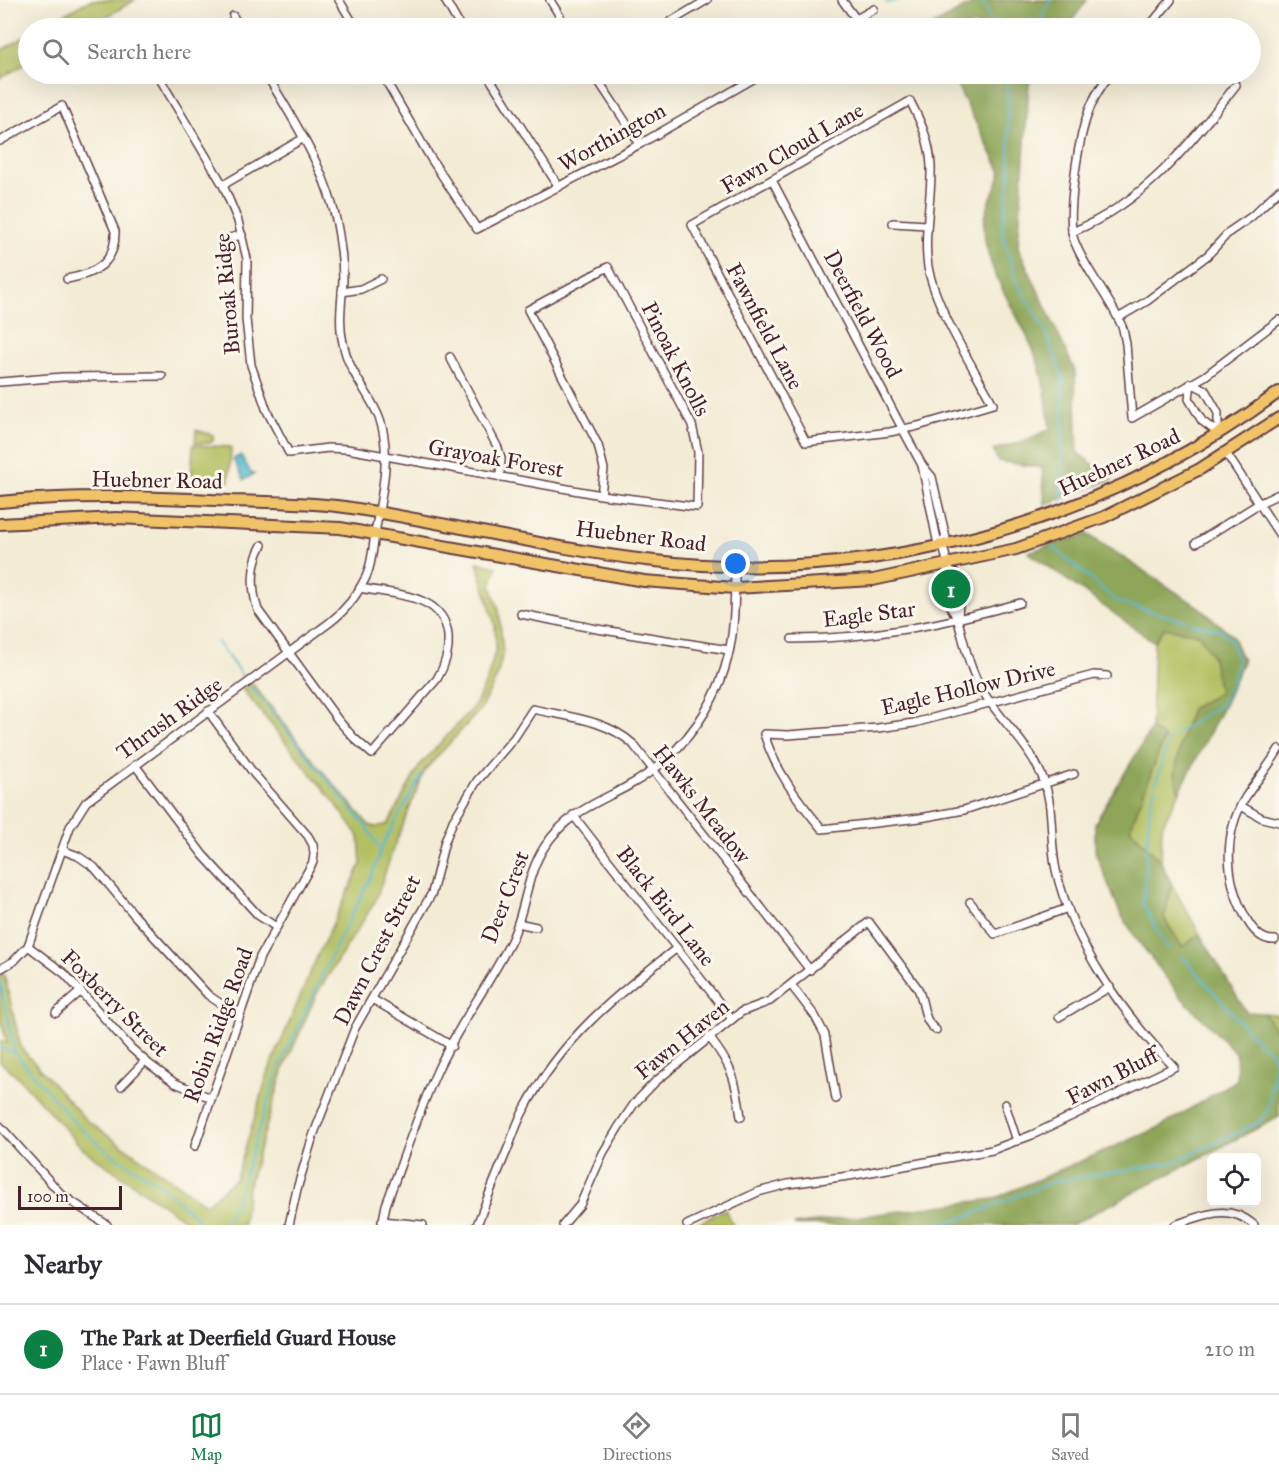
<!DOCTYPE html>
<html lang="en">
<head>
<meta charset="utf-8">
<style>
	:root { --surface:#fff; --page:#f2f2f3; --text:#2b2b33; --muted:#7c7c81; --line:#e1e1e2; --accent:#0b8043 }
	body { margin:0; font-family:"IM FELL Great Primer",serif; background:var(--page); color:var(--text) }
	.controls { position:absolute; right:18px; bottom:18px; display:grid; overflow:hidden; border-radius:9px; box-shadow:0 6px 24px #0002 }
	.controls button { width:54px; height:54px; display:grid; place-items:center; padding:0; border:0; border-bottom:2px solid var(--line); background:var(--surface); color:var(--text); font:30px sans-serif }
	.scale { position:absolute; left:18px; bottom:15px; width:104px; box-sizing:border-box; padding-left:6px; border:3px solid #4a1f2b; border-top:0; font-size:16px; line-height:21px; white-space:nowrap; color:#4a1f2b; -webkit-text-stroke:4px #fbf7ec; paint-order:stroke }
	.you { position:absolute; left:736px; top:564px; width:21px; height:21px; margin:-15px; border:4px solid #fff; border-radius:50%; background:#1a73e8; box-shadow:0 0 0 9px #1a73e833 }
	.badge { display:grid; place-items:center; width:39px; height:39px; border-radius:50%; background:var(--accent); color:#fff; font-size:20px; font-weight:700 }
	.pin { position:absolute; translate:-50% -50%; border:3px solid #fff; box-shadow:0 2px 6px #0006 }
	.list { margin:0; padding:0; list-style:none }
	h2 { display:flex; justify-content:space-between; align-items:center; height:78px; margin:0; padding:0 24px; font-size:26px }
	h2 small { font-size:20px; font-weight:400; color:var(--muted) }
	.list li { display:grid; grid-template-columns:39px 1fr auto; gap:18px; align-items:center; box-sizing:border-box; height:90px; padding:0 24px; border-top:2px solid var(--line) }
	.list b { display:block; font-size:22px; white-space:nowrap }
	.list p { margin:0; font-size:20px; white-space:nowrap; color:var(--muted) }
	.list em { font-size:20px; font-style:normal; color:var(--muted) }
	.icon { flex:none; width:33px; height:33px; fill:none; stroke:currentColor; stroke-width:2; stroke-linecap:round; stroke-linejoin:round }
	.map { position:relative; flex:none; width:1279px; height:1225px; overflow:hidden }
	.search { position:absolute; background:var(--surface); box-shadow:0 6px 24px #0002; left:18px; right:18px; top:18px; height:66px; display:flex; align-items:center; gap:15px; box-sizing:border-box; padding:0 21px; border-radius:33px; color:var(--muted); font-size:22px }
	.sheet { height:168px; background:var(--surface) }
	nav { display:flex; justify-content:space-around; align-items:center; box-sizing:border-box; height:84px; border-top:2px solid var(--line); background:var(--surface); font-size:16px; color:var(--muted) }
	nav a { display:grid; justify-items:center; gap:3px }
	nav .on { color:var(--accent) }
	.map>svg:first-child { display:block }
	.green { fill:#b3c062; stroke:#7e7046; stroke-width:1.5 }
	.forest { fill:#8ea658; stroke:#6c6242; stroke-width:1.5 }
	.water { fill:#52b9d0; stroke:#4e6c7e; stroke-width:1.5 }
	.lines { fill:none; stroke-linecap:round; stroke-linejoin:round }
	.stream { stroke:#52b9d0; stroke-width:2 }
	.minor-casing { stroke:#633e44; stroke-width:10 }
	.primary-casing { stroke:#633e44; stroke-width:14 }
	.minor { stroke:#fff; stroke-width:7 }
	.primary { stroke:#f1c369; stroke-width:10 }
	.labels { text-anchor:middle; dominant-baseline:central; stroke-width:6; stroke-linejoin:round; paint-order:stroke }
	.street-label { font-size:22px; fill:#4a1f2b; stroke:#fbf7ec }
</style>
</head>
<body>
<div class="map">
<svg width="1279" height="1225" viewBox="0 0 1279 1225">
	<rect width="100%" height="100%" fill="#fbf7ec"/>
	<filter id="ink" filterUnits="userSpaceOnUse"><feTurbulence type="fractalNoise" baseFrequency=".0167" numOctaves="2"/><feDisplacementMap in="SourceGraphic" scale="12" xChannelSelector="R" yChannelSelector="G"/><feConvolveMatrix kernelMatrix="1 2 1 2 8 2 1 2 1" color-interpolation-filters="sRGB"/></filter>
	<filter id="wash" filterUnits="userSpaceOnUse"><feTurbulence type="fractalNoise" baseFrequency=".008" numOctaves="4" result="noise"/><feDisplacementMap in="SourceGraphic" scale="24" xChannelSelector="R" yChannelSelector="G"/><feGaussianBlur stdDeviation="1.35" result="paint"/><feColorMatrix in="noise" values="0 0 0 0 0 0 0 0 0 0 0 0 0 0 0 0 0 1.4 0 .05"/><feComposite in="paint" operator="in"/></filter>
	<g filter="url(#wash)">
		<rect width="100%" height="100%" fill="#f3ecd5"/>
		<g class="green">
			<path d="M 90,0 L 135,0 L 88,28 L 40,28 Z"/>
			<path d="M 28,35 L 28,62 L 0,79 L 0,51 Z"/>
			<path d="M 196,430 L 213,435 L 213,441 L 210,443 L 195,443 Z"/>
			<path d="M 193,445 L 231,447 L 229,482 L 191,480 Z"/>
			<path d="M 477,562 L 497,567 L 491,586 L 499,610 L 503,653 L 497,677 L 480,710 L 425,770 L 394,847 L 375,902 L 317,993 L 284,1068 L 248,1187 L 243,1225 L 192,1225 L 84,1150 L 17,1076 L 0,1062 L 0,1041 L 7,1043 L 0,1017 L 0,975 L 4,974 L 21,1048 L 86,1120 L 206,1204 L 236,1178 L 269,1070 L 316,959 L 361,864 L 359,837 L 336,804 L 242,689 L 251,682 L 318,766 L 369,825 L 376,827 L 388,824 L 420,765 L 476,704 L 488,677 L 496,648 L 495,625 Z"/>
			<path d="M 1164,627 L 1200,634 L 1213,657 L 1219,693 L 1191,709 L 1181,740 L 1175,774 L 1179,793 L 1162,826 L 1161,862 L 1130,828 L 1164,738 L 1151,729 L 1154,642 Z"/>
			<path d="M 1172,885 L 1200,934 L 1182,947 L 1164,918 Z"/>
			<path d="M 1264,1013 L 1279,1015 L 1279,1035 L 1278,1034 Z"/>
			<path d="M 725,1209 L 733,1225 L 696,1225 Z"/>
		</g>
		<g class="forest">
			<path d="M 979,0 L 1087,0 L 1067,28 L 978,28 L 976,24 L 964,28 L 928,28 Z"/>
			<path d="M 951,74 L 1036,74 L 1029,84 L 1018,247 L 1075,371 L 1078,453 L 1113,479 L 1045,505 L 1042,468 L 998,461 L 993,450 L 1024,441 L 1050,429 C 1047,403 1044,376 1034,352 C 1018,311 983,270 984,224 C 984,210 997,186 1001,172 Z"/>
			<path d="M 1087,534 L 1199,607 L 1232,635 L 1243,661 L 1225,703 L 1179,793 L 1175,774 L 1181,740 L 1191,709 L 1219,693 L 1213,657 L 1199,634 L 1164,628 L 1154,642 L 1028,552 Z"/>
			<path d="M 1151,729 L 1164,738 L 1130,829 L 1161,862 L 1172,885 L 1164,918 L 1182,947 L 1200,934 L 1246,1012 L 1264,1013 L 1279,1035 L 1279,1117 L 1071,1225 L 794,1225 L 993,1199 L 1162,1126 L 1237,1080 L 1236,1053 L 1181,997 L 1136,938 L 1120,913 L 1095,851 L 1095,823 Z"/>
		</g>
		<path class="water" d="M 241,455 L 251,473 L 254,474 L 244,480 L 233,459 Z"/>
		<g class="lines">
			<g class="stream">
				<path d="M 981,0 L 985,5 L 992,28"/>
				<path d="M 886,3 L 898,0"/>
				<path d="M 1035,28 L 1051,0"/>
				<path d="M 1011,74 L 1007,81 L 1010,176 L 1002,231 L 1016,281 L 1045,330 L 1063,379 L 1062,501"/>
				<path d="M 1053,547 L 1108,594"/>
				<path d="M 1110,596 L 1119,602 L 1185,621"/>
				<path d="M 217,642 L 244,678"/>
				<path d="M 251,687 L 368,829 L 380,848"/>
				<path d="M 1172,736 L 1222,704 L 1232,684 L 1238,661 L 1231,640 L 1221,630 L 1191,623"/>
				<path d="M 1156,784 L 1168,740"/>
				<path d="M 1155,788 L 1150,807 L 1143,904 L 1166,946 L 1170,948"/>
				<path d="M 1182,956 L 1258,1042 L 1274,1054 L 1275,1066 L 1271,1087"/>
				<path d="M 0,981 L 15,1053"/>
				<path d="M 0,1047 L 15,1053 L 74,1122 L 107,1151 L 158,1183 L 196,1217 L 202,1225"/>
				<path d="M 224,1225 L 237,1199 L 279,1067 L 335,948 L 372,875 L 383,844 L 422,774"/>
				<path d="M 925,1225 L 958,1220 L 1055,1181 L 1172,1163 L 1258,1123 L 1268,1111 L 1271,1087 L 1279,1080"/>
			</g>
		</g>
	</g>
	<g filter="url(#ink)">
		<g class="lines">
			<defs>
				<g id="minor">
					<path d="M 339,0 L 356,28"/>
					<path d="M 445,0 L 461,28"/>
					<path d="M 550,0 L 567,28"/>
					<path d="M 842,0 L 856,19"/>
					<path d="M 233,16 L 240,28"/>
					<path d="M 670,22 L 707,0"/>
					<path d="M 840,28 L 874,9"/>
					<path d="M 1148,28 L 1171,0"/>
					<path d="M 157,74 L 223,185 L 238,221 L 247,259 L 246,319 L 251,365 L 267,411 L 289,453 L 328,448 L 347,449 L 601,495 L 697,507 L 698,452 L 692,425 L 608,267 L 528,310 L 598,445 L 604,469 L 601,495"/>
					<path d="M 382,74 L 430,157 L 477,229 L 640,144 L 762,74"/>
					<path d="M 487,74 L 559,187"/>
					<path d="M 594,74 L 640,144"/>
					<path d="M 1111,74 C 1099,87 1090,105 1085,122 C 1078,146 1066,218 1074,240 C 1085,271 1111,298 1123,329 L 1126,344 L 1132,418 L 1205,376 L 1279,320"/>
					<path d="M 910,101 C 921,122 930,142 931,166 C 932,200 923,234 928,267 C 936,309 972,365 993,404 L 918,426 L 890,432 L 806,442 L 692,225 Z"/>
					<path d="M 0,141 L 62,106 L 115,231 C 116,263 95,274 67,279"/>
					<path d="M 772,180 L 903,430 L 922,465 L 932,477 L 946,538 L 941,543"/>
					<path d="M 223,185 L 304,138"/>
					<path d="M 893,223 L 927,225"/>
					<path d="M 1072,232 C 1144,203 1190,144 1236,85"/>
					<path d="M 229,238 L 242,235"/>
					<path d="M 342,292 L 361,289 L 381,279"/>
					<path d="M 1118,318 L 1147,301 L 1208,255 L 1229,232 L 1251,217 L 1279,190"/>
					<path d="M 450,357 L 498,448 L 501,458 L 500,477"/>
					<path d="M 0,382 L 63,377 L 162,376"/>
					<path d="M 1191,383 L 1205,390 L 1218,413 L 1218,433 L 1202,421 L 1189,399 Z"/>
					<path d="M 1226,453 L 1279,534"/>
					<path d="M 1196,543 L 1260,503 L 1279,494"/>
					<path d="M 262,545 C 251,564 251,589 258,610 L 338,720 L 354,738 L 372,754 L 437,679 C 452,654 456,617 424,602 C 405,593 380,592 360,588"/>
					<path d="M 948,570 L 956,574 L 959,602 L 958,619"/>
					<path d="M 521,614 L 597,629 L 729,650"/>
					<path d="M 792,639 C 870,639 945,624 1020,603"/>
					<path d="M 135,765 L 203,855 L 258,915 L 276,927"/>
					<path d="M 1074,774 L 964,810 L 920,818 L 822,829 C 797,799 776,772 764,734 L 788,735 L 878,728 L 914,723 L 1094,675 L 1107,676"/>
					<path d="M 1241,806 L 1262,818 L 1279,822"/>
					<path d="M 573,815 L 732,1019"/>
					<path d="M 62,850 L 78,856 L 94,867 L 136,917 L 208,995 L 224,1006 L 240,1012"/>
					<path d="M 970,902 L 995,934 L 1068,908"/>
					<path d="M 518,923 L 536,927"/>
					<path d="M 1275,940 C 1261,941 1251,928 1245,916 C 1225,880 1223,834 1245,798 C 1256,781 1269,766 1279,749"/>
					<path d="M 28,946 L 65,974 L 131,1048 L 149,1064 L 175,1083 L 211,1098"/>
					<path d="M 0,969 L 14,961 L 28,946 L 70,827 L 86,802 L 329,623 C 345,611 357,596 366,577 C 372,564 373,548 375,533 C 381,498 392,455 380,420 C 370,392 349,375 343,343 C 338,322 342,301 343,280 C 343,268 342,255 340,243 C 333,180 298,127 266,74"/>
					<path d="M 791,985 L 815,1016 L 825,1035 L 836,1099"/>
					<path d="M 372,999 L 452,1046"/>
					<path d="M 56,1013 L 81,991"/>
					<path d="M 1059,1017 L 1110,987"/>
					<path d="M 709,1037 C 732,1066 736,1080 741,1117"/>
					<path d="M 121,1086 L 145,1061"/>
					<path d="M 1005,1104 L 1017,1141"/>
					<path d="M 0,1126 L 62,1195 L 107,1225"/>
					<path d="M 195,1146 L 260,957 L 313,862 L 314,854 L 313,845 L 308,836 L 254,774 L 208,711"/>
					<path d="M 382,1221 L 423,1225"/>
					<path d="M 289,1225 L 297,1189 L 313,1136 L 355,1028 L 432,893 L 445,841 L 453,821 L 477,781 L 514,738 L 533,709 C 567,717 606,719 633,744 L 810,970"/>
					<path d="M 382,1225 L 386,1205 C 403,1160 418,1113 438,1069 C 458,1026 488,986 510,943 C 526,912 525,876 545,846 C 567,813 595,804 628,786 C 684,756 724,698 732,635 C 735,613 735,589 735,567"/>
					<path d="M 477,1225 C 487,1199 497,1174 508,1148 C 513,1136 517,1122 524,1110 C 562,1038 614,997 677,948"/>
					<path d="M 563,1225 L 580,1205 L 603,1153 L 618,1128 L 634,1104 L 655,1082 L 741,1012 L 770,1001 L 869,922 L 917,987 C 925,1001 922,1021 936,1030"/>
					<path d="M 687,1225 L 758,1192 L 788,1184 L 849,1176 L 992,1150 L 1032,1135 L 1174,1067 C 1122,1013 1073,944 1056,870 C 1049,838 1055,806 1042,776 C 1028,743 1000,720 982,690 C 969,668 965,645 958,621 C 956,615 952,610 950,605 C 947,596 945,587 943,578 L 948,570 C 947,560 945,546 937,540 L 922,465"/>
					<path d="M 1175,1225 C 1203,1215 1229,1203 1254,1225"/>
				</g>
				<g id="primary">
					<path d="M 0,502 C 77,494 155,497 232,501 C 270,502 308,502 345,507 C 446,522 545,548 646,560 C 870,587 1098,526 1279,392"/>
					<path d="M 0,524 L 116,518 L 340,528 L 644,581 L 735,588 L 873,580 L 1016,549 L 1104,517 L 1200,469 L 1279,418"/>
				</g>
			</defs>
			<use href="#minor" class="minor-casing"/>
			<use href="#primary" class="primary-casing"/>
			<use href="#minor" class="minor"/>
			<use href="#primary" class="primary"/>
		</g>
	</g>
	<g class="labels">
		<g class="street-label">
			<text transform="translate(612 137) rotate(-29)">Worthington</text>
			<text transform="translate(792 148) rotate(-30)">Fawn Cloud Lane</text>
			<text transform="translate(227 294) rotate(-95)">Buroak Ridge</text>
			<text transform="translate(863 314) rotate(62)">Deerfield Wood</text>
			<text transform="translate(765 326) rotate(62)">Fawnfield Lane</text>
			<text transform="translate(676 359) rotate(63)">Pinoak Knolls</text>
			<text transform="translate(496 458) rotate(10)">Grayoak Forest</text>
			<text transform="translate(1119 462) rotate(-25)">Huebner Road</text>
			<text transform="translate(157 480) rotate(1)">Huebner Road</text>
			<text transform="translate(641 536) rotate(7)">Huebner Road</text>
			<text transform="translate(869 614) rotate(-7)">Eagle Star</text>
			<text transform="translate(968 688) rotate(-13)">Eagle Hollow Drive</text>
			<text transform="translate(169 718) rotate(-36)">Thrush Ridge</text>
			<text transform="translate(702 804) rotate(52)">Hawks Meadow</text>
			<text transform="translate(505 897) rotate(-69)">Deer Crest</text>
			<text transform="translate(666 906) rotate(52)">Black Bird Lane</text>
			<text transform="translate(377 950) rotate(-63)">Dawn Crest Street</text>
			<text transform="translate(115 1003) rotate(45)">Foxberry Street</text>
			<text transform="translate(218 1025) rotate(-70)">Robin Ridge Road</text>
			<text transform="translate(682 1039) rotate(-39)">Fawn Haven</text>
			<text transform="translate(1112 1076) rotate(-27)">Fawn Bluff</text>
		</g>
	</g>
</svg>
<div class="controls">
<button><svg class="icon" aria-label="locate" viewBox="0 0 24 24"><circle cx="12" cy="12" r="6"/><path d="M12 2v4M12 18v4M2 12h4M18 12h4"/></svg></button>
</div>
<div class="scale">100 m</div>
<div class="you"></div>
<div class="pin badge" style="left:951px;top:589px">1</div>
<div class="search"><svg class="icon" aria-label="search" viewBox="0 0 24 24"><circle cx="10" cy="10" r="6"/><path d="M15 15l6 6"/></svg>Search here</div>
</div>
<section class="sheet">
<h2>Nearby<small></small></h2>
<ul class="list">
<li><span class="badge">1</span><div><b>The Park at Deerfield Guard House</b><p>Place · Fawn Bluff</p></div><em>210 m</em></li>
</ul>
</section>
<nav>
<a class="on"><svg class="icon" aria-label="map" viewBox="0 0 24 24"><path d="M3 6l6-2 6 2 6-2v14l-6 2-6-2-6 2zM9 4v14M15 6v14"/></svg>Map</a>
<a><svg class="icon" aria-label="directions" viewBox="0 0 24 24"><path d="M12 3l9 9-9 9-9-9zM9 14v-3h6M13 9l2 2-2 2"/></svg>Directions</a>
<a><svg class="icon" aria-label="saved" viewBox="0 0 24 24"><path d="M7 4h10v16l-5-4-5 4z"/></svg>Saved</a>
</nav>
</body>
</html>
